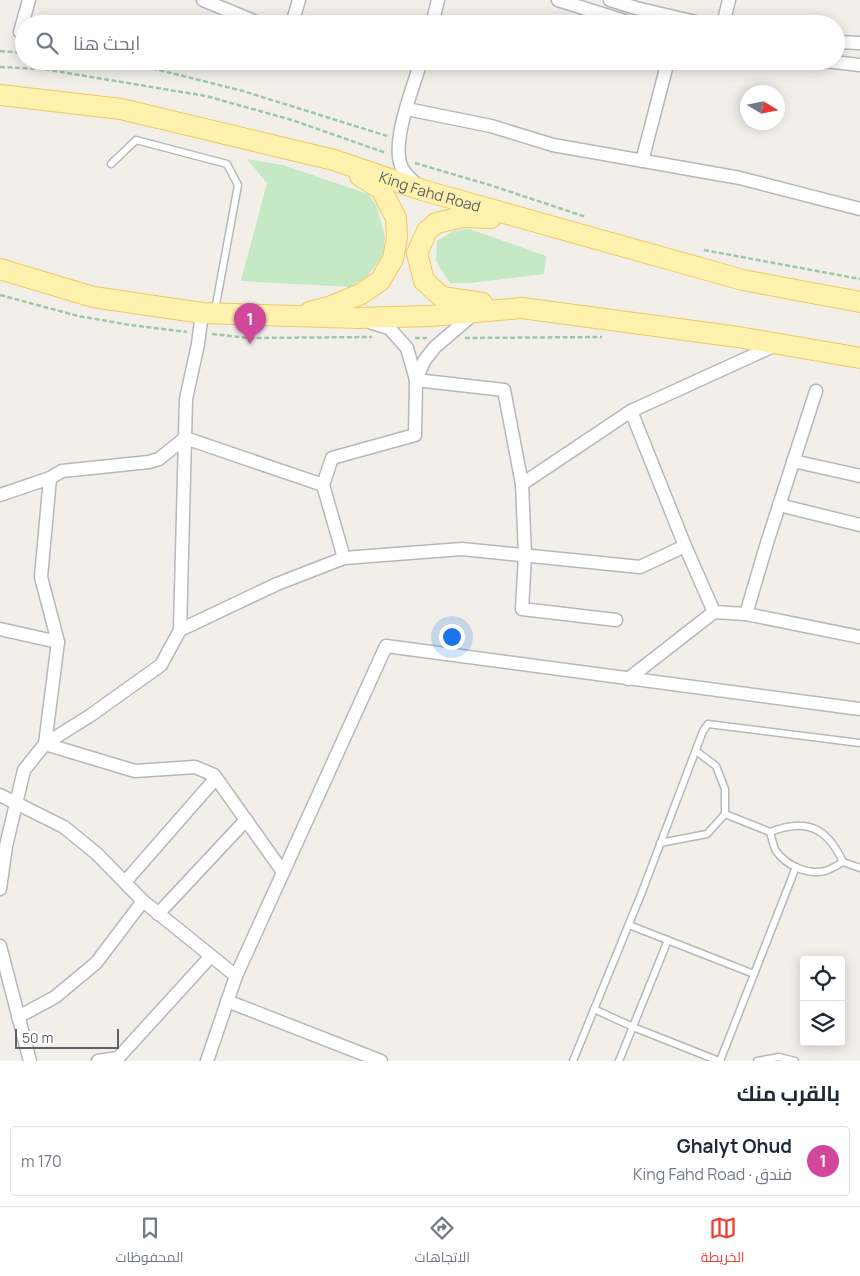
<!DOCTYPE html>
<html lang="ar">
<head>
<meta charset="utf-8">
<style>
	:root { --surface:#fff; --page:#f2f2f3; --text:#1f2937; --muted:#747a83; --line:#e0e1e3; --accent:#ea4335 }
	body { margin:0; font-family:Manrope,Cairo,sans-serif; background:var(--page); color:var(--text); direction:rtl }
	.controls { position:absolute; right:15px; bottom:15px; display:grid; overflow:hidden; border-radius:5px; box-shadow:0 2px 12px #0003 }
	.controls button { width:45px; height:45px; display:grid; place-items:center; padding:0; border:0; border-bottom:1px solid var(--line); background:var(--surface); color:var(--text); font:25px sans-serif }
	.compass { position:absolute; left:740px; top:85px; width:45px; height:45px; border-radius:50%; background:var(--surface); box-shadow:0 2px 12px #0003; rotate:100deg }
	.scale { position:absolute; left:15px; bottom:12px; width:104px; box-sizing:border-box; padding-left:5px; border:2px solid #5f6368; border-top:0; font-size:14px; line-height:18px; white-space:nowrap; color:#5f6368; -webkit-text-stroke:4px #fff; paint-order:stroke }
	.you { position:absolute; left:451px; top:636px; width:18px; height:18px; margin:-12px; border:4px solid #fff; border-radius:50%; background:#1a73e8; box-shadow:0 0 0 8px #1a73e833 }
	.badge { display:grid; place-items:center; width:32px; height:32px; border-radius:50%; background:var(--accent); color:#fff; font-size:16px; font-weight:700 }
	.pin { position:absolute; translate:-50% -41px; filter:drop-shadow(0 1px 2px #0008) }
	.pin::after { content:''; position:absolute; top:26px; width:18px; height:15px; background:inherit; clip-path:polygon(0 0,100% 0,50% 100%) }
	.list { margin:0; padding:0; list-style:none }
	h2 { display:flex; justify-content:space-between; align-items:center; height:65px; margin:0; padding:0 20px; font-size:21px }
	h2 small { font-size:16px; font-weight:400; color:var(--muted) }
	.list li { display:grid; grid-template-columns:32px 1fr auto; gap:15px; align-items:center; box-sizing:border-box; height:70px; margin:0 10px 10px; padding:0 10px; border:1px solid var(--line); border-radius:5px }
	.list b { display:block; font-size:19px; white-space:nowrap }
	.list p { margin:0; font-size:16px; white-space:nowrap; color:var(--muted) }
	.list em { font-size:16px; font-style:normal; color:var(--muted) }
	.icon { flex:none; width:28px; height:28px; fill:none; stroke:currentColor; stroke-width:2; stroke-linecap:round; stroke-linejoin:round }
	.map { position:relative; flex:none; width:860px; height:1061px; overflow:hidden; direction:ltr }
	.search { position:absolute; background:var(--surface); box-shadow:0 2px 12px #0003; left:15px; right:15px; top:15px; height:55px; display:flex; align-items:center; gap:12px; box-sizing:border-box; padding:0 18px; border-radius:28px; color:var(--muted); font-size:19px }
	.sheet { height:145px; background:var(--surface) }
	nav { display:flex; justify-content:space-around; align-items:center; box-sizing:border-box; height:70px; border-top:1px solid var(--line); background:var(--surface); font-size:14px; color:var(--muted) }
	nav a { display:grid; justify-items:center; gap:2px }
	nav .on { color:var(--accent) }
	.map>svg:first-child { display:block }
	.green { fill:#c5e8c5 }
	.lines { fill:none; stroke-linecap:round; stroke-linejoin:round }
	.service-casing { stroke:#b5b8bc; stroke-width:9 }
	.minor-casing { stroke:#b5b8bc; stroke-width:15 }
	.primary-casing { stroke:#f2c960; stroke-width:22 }
	.path { stroke:#9cc7a9; stroke-width:2.5; stroke-dasharray:5 2.5; stroke-linecap:butt }
	.service { stroke:#fff; stroke-width:6 }
	.minor { stroke:#fff; stroke-width:12 }
	.primary { stroke:#fff2af; stroke-width:20 }
	.labels { text-anchor:middle; dominant-baseline:central; stroke-width:4.5; stroke-linejoin:round; paint-order:stroke }
	.street-label { font-size:15px; fill:#5f6368; stroke:#fff }
</style>
</head>
<body>
<div class="map">
<svg width="860" height="1061" viewBox="0 0 860 1061">
	<rect width="100%" height="100%" fill="#f1efe8"/>
	<g class="green">
		<path d="M 247,159 L 283,165 L 368,194 L 376,205 L 385,236 L 383,255 L 367,277 L 350,287 L 241,281 L 267,183 Z"/>
		<path d="M 470,229 L 546,256 L 544,274 L 470,283 L 450,283 L 436,261 L 437,241 L 454,231 Z"/>
	</g>
	<g class="lines">
		<defs>
			<g id="service">
				<path d="M 111,164 L 136,140 L 227,164 L 238,185 L 215,310"/>
				<path d="M 725,814 L 770,832 C 806,818 827,827 843,862 L 860,868"/>
				<path d="M 770,832 C 772,838 773,846 776,851 C 787,866 807,875 825,871 C 831,869 838,865 843,862"/>
				<path d="M 660,843 L 707,834 L 725,814 L 725,789 L 716,766 L 696,751"/>
				<path d="M 629,925 L 754,974"/>
				<path d="M 594,1009 L 633,1027 L 719,1061"/>
				<path d="M 573,1061 L 642,892 L 703,731 L 708,724 L 860,743"/>
				<path d="M 619,1061 L 668,940"/>
				<path d="M 720,1061 L 796,867"/>
				<path d="M 757,1061 L 779,1057 L 795,1061"/>
			</g>
			<g id="minor">
				<path d="M 203,0 L 261,24"/>
				<path d="M 558,0 L 634,24"/>
				<path d="M 610,0 L 636,8 L 704,24"/>
				<path d="M 292,24 L 299,0"/>
				<path d="M 432,24 L 438,0"/>
				<path d="M 723,24 L 729,0"/>
				<path d="M 20,32 L 29,0"/>
				<path d="M 836,42 L 860,43"/>
				<path d="M 825,61 L 860,65"/>
				<path d="M 407,109 L 491,126 L 553,145 L 740,178 L 860,209"/>
				<path d="M 642,161 L 668,61"/>
				<path d="M 418,186 C 413,181 406,175 402,168 C 390,144 413,88 421,61"/>
				<path d="M 416,380 L 504,390 L 522,484 L 525,555 L 522,609 L 616,620"/>
				<path d="M 416,380 L 424,361 L 435,347 L 476,312"/>
				<path d="M 631,411 L 685,546 L 714,612 L 746,614 L 860,637"/>
				<path d="M 793,461 L 860,476"/>
				<path d="M 50,478 L 41,577 L 58,642 L 45,744 L 135,771 L 195,767 L 214,775 L 283,872"/>
				<path d="M 522,484 L 631,411 L 778,344"/>
				<path d="M 323,485 L 332,458 L 415,435 L 416,380 L 407,348 L 389,328 L 372,323"/>
				<path d="M 0,495 L 50,478 L 62,471 L 149,462 L 159,459 L 185,438 L 323,485 L 344,558"/>
				<path d="M 779,505 L 860,525"/>
				<path d="M 746,614 L 767,543 L 816,391"/>
				<path d="M 0,629 L 58,642"/>
				<path d="M 180,630 L 277,584 L 344,558 L 462,549 L 640,567 L 685,546"/>
				<path d="M 628,679 L 714,612"/>
				<path d="M 0,795 L 64,827 L 97,854 L 143,901 L 236,976"/>
				<path d="M 125,882 L 216,778"/>
				<path d="M 0,889 L 6,846 L 24,770 L 45,744 L 91,715 L 161,665 L 180,630 L 186,399 L 198,344 L 202,313"/>
				<path d="M 158,914 L 246,820"/>
				<path d="M 0,946 L 30,1061"/>
				<path d="M 227,1001 L 381,1061"/>
				<path d="M 18,1017 L 55,997 L 96,963 L 143,901"/>
				<path d="M 98,1061 L 118,1058 L 211,956"/>
				<path d="M 207,1061 L 236,976 L 386,646 L 860,709"/>
			</g>
			<g id="primary">
				<path id="s1" d="M 0,95 L 121,109 L 334,160 L 422,190 L 743,280 L 860,302"/>
				<path d="M 0,269 L 93,297 L 202,313 L 358,318 L 431,316 L 522,308 L 738,337 L 860,358"/>
				<path d="M 482,303 L 442,297 L 424,281 L 417,253 L 427,231 L 436,223 L 463,217 L 491,218"/>
				<path d="M 310,312 L 329,307 L 361,294 L 380,281 L 393,259 L 397,237 L 396,218 L 381,189 L 360,176"/>
			</g>
		</defs>
		<use href="#service" class="service-casing"/>
		<use href="#minor" class="minor-casing"/>
		<use href="#primary" class="primary-casing"/>
		<g class="path">
			<path d="M 0,51 L 24,53"/>
			<path d="M 123,61 L 243,91 L 387,136"/>
			<path d="M 0,67 L 43,69 L 206,96 L 292,120 L 386,153"/>
			<path d="M 415,163 L 493,186 L 586,217"/>
			<path d="M 704,250 L 860,279"/>
			<path d="M 0,295 L 78,316 L 130,325 L 187,332"/>
			<path d="M 212,334 L 249,338 L 372,337"/>
			<path d="M 415,338 L 427,338"/>
			<path d="M 465,338 L 602,337"/>
		</g>
		<use href="#service" class="service"/>
		<use href="#minor" class="minor"/>
		<use href="#primary" class="primary"/>
	</g>
	<g class="labels">
		<g class="street-label">
			<text stroke="none"><textPath href="#s1" startOffset="442">King Fahd Road</textPath></text>
		</g>
	</g>
</svg>
<div class="controls">
<button><svg class="icon" aria-label="locate" viewBox="0 0 24 24"><circle cx="12" cy="12" r="6"/><path d="M12 2v4M12 18v4M2 12h4M18 12h4"/></svg></button>
<button><svg class="icon" aria-label="layers" viewBox="0 0 24 24"><path d="M12 4l9 5-9 5-9-5zM3 14l9 5 9-5"/></svg></button>
</div>
<svg class="compass" viewBox="-18 -18 36 36"><path d="M0-13l5 13h-10z" fill="#e53935"/><path d="M0 13l5-13h-10z" fill="#747a83"/></svg>
<div class="scale">50 m</div>
<div class="you"></div>
<div class="pin badge" style="left:250px;top:344px;background:#d1479c">1</div>
<div class="search"><svg class="icon" aria-label="search" viewBox="0 0 24 24"><circle cx="10" cy="10" r="6"/><path d="M15 15l6 6"/></svg>ابحث هنا</div>
</div>
<section class="sheet">
<h2>بالقرب منك<small></small></h2>
<ul class="list">
<li><span class="badge" style="background:#d1479c">1</span><div><b>Ghalyt Ohud</b><p>فندق · King Fahd Road</p></div><em>170 m</em></li>
</ul>
</section>
<nav>
<a class="on"><svg class="icon" aria-label="map" viewBox="0 0 24 24"><path d="M3 6l6-2 6 2 6-2v14l-6 2-6-2-6 2zM9 4v14M15 6v14"/></svg>الخريطة</a>
<a><svg class="icon" aria-label="directions" viewBox="0 0 24 24"><path d="M12 3l9 9-9 9-9-9zM9 14v-3h6M13 9l2 2-2 2"/></svg>الاتجاهات</a>
<a><svg class="icon" aria-label="saved" viewBox="0 0 24 24"><path d="M7 4h10v16l-5-4-5 4z"/></svg>المحفوظات</a>
</nav>
</body>
</html>
